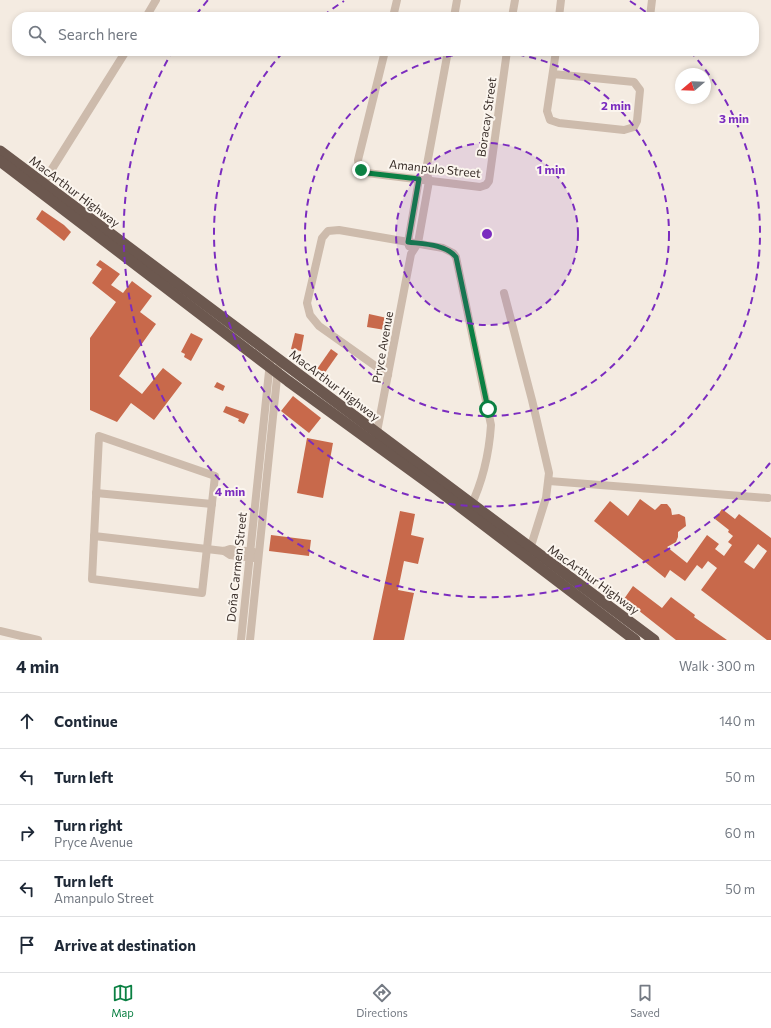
<!DOCTYPE html>
<html lang="en">
<head>
<meta charset="utf-8">
<style>
	:root { --surface:#fff; --page:#f6f6f7; --text:#1f2937; --muted:#747a83; --line:#e0e1e3; --accent:#0b8043 }
	body { margin:0; font-family:Commissioner,sans-serif; background:var(--page); color:var(--text) }
	.compass { position:absolute; left:675px; top:68px; width:36px; height:36px; border-radius:50%; background:var(--surface); box-shadow:0 2px 6px #0003; rotate:251deg }
	.stop { position:absolute; width:12px; height:12px; margin:-9px; border:3px solid #0b8043; border-radius:50%; background:#fff }
	.stop.end { background:#0b8043; border-color:#fff; box-shadow:0 1px 4px #0008 }
	.list { margin:0; padding:0; list-style:none }
	h2 { display:flex; justify-content:space-between; align-items:center; height:52px; margin:0; padding:0 16px; font-size:17px }
	h2 small { font-size:13px; font-weight:400; color:var(--muted) }
	.list li { display:grid; grid-template-columns:26px 1fr auto; gap:12px; align-items:center; box-sizing:border-box; height:56px; padding:0 16px; border-top:1px solid var(--line) }
	.list b { display:block; font-size:15px; white-space:nowrap }
	.list p { margin:0; font-size:13px; white-space:nowrap; color:var(--muted) }
	.list em { font-size:13px; font-style:normal; color:var(--muted) }
	.icon { flex:none; width:22px; height:22px; fill:none; stroke:currentColor; stroke-width:2; stroke-linecap:round; stroke-linejoin:round }
	.map { position:relative; flex:none; width:771px; height:640px; overflow:hidden }
	.search { position:absolute; background:var(--surface); box-shadow:0 2px 6px #0003; left:12px; right:12px; top:12px; height:44px; display:flex; align-items:center; gap:10px; box-sizing:border-box; padding:0 14px; border-radius:16px; color:var(--muted); font-size:15px }
	.sheet { height:332px; background:var(--surface) }
	nav { display:flex; justify-content:space-around; align-items:center; box-sizing:border-box; height:56px; border-top:1px solid var(--line); background:var(--surface); font-size:11px; color:var(--muted) }
	nav a { display:grid; justify-items:center; gap:2px }
	nav .on { color:var(--accent) }
	.map>svg:first-child { display:block }
	.building { fill:#c8694b; fill-rule:evenodd }
	.lines { fill:none; stroke-linecap:round; stroke-linejoin:round }
	.minor { stroke:#cdbbac; stroke-width:8 }
	.trunk { stroke:#6c584f; stroke-width:11 }
	.route { stroke:#0b8043; stroke-width:5 }
	.ring { fill:none; stroke:#7b2cbf; stroke-width:2; stroke-dasharray:7 5 }
	.labels { text-anchor:middle; dominant-baseline:central; stroke-width:4; stroke-linejoin:round; paint-order:stroke }
	.street-label { font-size:12px; fill:#3b302b; stroke:#fbf5ee }
	.centre { fill:#7b2cbf; stroke:#fbf5ee; stroke-width:2 }
	.ring-label { font-size:12px; text-anchor:middle; font-weight:bold; fill:#7b2cbf; stroke:#fbf5ee; stroke-width:4; stroke-linejoin:round; paint-order:stroke }
</style>
</head>
<body>
<div class="map">
<svg width="771" height="640" viewBox="0 0 771 640">
	<rect width="100%" height="100%" fill="#f4ebe1"/>
	<g class="building">
		<path d="M 42,210 L 64,225 L 71,232 L 64,241 L 36,219 Z"/>
		<path d="M 100,260 L 120,274 L 111,285 L 123,293 L 132,281 L 152,296 L 140,312 L 156,324 L 119,376 L 142,394 L 163,368 L 182,383 L 154,420 L 131,403 L 117,422 L 90,410 L 90,338 L 116,302 L 92,283 L 102,269 L 96,265 Z"/>
		<path d="M 369,314 L 387,318 L 385,330 L 367,327 Z"/>
		<path d="M 191,333 L 203,339 L 191,361 L 184,357 L 185,354 L 181,352 Z"/>
		<path d="M 295,333 L 304,335 L 301,351 L 291,349 Z"/>
		<path d="M 331,349 L 338,354 L 324,374 L 317,369 Z"/>
		<path d="M 217,382 L 225,386 L 223,391 L 214,387 Z"/>
		<path d="M 293,396 L 321,418 L 309,433 L 281,411 Z"/>
		<path d="M 226,406 L 249,414 L 244,424 L 238,421 L 239,419 L 223,412 Z"/>
		<path d="M 307,438 L 333,443 L 323,498 L 297,493 Z"/>
		<path d="M 640,499 L 655,510 L 661,504 L 667,504 L 671,509 L 672,515 L 679,514 L 685,517 L 686,526 L 678,532 L 678,537 L 676,542 L 667,547 L 687,563 L 707,535 L 719,544 L 715,549 L 724,556 L 732,545 L 728,542 L 733,536 L 728,532 L 729,530 L 715,519 L 722,509 L 735,519 L 739,514 L 771,538 L 771,640 L 767,640 L 701,590 L 717,568 L 708,561 L 702,569 L 697,565 L 685,581 L 670,570 L 665,578 L 594,521 L 610,501 L 628,516 ZM 758,544 L 767,551 L 754,569 L 744,562 Z"/>
		<path d="M 400,511 L 415,514 L 411,535 L 424,538 L 418,564 L 404,561 L 398,590 L 414,593 L 404,640 L 373,640 Z"/>
		<path d="M 271,535 L 311,540 L 309,556 L 269,551 Z"/>
		<path d="M 633,586 L 662,608 L 671,597 L 695,615 L 694,617 L 727,640 L 676,640 L 624,599 Z"/>
	</g>
	<g class="lines">
		<g class="minor">
			<path d="M 146,17 L 156,0"/>
			<path d="M 393,17 L 397,0"/>
			<path d="M 454,17 L 457,0"/>
			<path d="M 512,17 L 515,0"/>
			<path d="M 559,17 L 561,0"/>
			<path d="M 650,17 L 652,0"/>
			<path d="M 385,51 L 358,160 L 359,168 L 367,173 L 480,187 L 486,185 L 489,181 L 507,51"/>
			<path d="M 553,74 L 634,82 L 640,90 L 637,121 L 634,127 L 624,130 L 559,123 L 550,120 L 547,111 L 556,51"/>
			<path d="M 40,188 L 126,51"/>
			<path d="M 409,246 L 408,242 L 419,179 L 422,176"/>
			<path d="M 504,293 L 532,400 L 549,473 L 546,498 L 530,549"/>
			<path d="M 388,375 L 319,326 L 310,315 L 307,303 L 322,238 L 328,231 L 339,230 L 443,248 L 453,253 L 456,257 L 491,425 C 489,455 483,481 470,508"/>
			<path d="M 99,436 L 215,476 L 202,593 L 92,579 Z"/>
			<path d="M 376,437 L 411,254 L 418,243 L 429,181 L 426,170 L 448,51"/>
			<path d="M 549,481 L 768,498"/>
			<path d="M 96,493 L 212,504"/>
			<path d="M 94,536 L 224,551 L 230,549 L 254,552"/>
			<path d="M 224,551 L 230,555 L 254,558"/>
			<path d="M 0,631 L 38,640"/>
			<path d="M 241,640 L 270,362"/>
			<path d="M 250,640 L 278,368"/>
		</g>
		<g class="trunk">
			<path d="M 0,151 L 654,640"/>
			<path d="M 0,161 L 288,381 L 438,490 L 635,640"/>
		</g>
	</g>
	<g class="lines">
		<path class="route" d="M 361,170 L 367,173 L 419,179 L 408,242 C 423,244 445,244 456,257 L 488,409"/>
	</g>
	<circle cx="487" cy="234" r="91" fill="#7b2cbf" fill-opacity=".12"/>
	<g class="ring">
		<circle cx="487" cy="234" r="91"/>
		<circle cx="487" cy="234" r="182"/>
		<path d="M323 16A273 273 0 0 1 344 1M630 1A273 273 0 0 1 651 16M690 51A273 273 0 1 1 284 51"/>
		<path d="M770 463A364 364 0 0 1 172 52M196 15A364 364 0 0 1 208 0"/>
	</g>
	<g class="labels">
		<g class="street-label">
			<text transform="translate(486 117) rotate(-82)">Boracay Street</text>
			<text transform="translate(435 168) rotate(6)">Amanpulo Street</text>
			<text transform="translate(75 191) rotate(37)">MacArthur Highway</text>
			<text transform="translate(382 347) rotate(-80)">Pryce Avenue</text>
			<text transform="translate(335 385) rotate(37)">MacArthur Highway</text>
			<text transform="translate(236 567) rotate(-84)">Doña Carmen Street</text>
			<text transform="translate(594 579) rotate(36)">MacArthur Highway</text>
		</g>
	</g>
	<circle cx="487" cy="234" r="6" class="centre"/>
	<g class="ring-label">
		<text x="616" y="110">2 min</text>
		<text x="734" y="123">3 min</text>
		<text x="551" y="174">1 min</text>
		<text x="230" y="496">4 min</text>
	</g>
</svg>
<svg class="compass" viewBox="-18 -18 36 36"><path d="M0-13l5 13h-10z" fill="#e53935"/><path d="M0 13l5-13h-10z" fill="#747a83"/></svg>
<div class="stop" style="left:488px;top:409px"></div>
<div class="stop end" style="left:361px;top:170px"></div>
<div class="search"><svg class="icon" aria-label="search" viewBox="0 0 24 24"><circle cx="10" cy="10" r="6"/><path d="M15 15l6 6"/></svg>Search here</div>
</div>
<section class="sheet">
<h2>4 min<small>Walk · 300 m</small></h2>
<ul class="list">
<li><svg class="icon" aria-label="ahead" viewBox="0 0 24 24"><path d="M12 20V5M6 11l6-6 6 6"/></svg><div><b>Continue</b></div><em>140 m</em></li>
<li><svg class="icon" aria-label="left" viewBox="0 0 24 24"><path d="M17 20v-9H6M10 6l-5 5 5 5"/></svg><div><b>Turn left</b></div><em>50 m</em></li>
<li><svg class="icon" aria-label="right" viewBox="0 0 24 24"><path d="M7 20v-9h11M14 6l5 5-5 5"/></svg><div><b>Turn right</b><p>Pryce Avenue</p></div><em>60 m</em></li>
<li><svg class="icon" aria-label="left" viewBox="0 0 24 24"><path d="M17 20v-9H6M10 6l-5 5 5 5"/></svg><div><b>Turn left</b><p>Amanpulo Street</p></div><em>50 m</em></li>
<li><svg class="icon" aria-label="arrive" viewBox="0 0 24 24"><path d="M6 21V4h12l-3 4 3 4H6"/></svg><div><b>Arrive at destination</b></div></li>
</ul>
</section>
<nav>
<a class="on"><svg class="icon" aria-label="map" viewBox="0 0 24 24"><path d="M3 6l6-2 6 2 6-2v14l-6 2-6-2-6 2zM9 4v14M15 6v14"/></svg>Map</a>
<a><svg class="icon" aria-label="directions" viewBox="0 0 24 24"><path d="M12 3l9 9-9 9-9-9zM9 14v-3h6M13 9l2 2-2 2"/></svg>Directions</a>
<a><svg class="icon" aria-label="saved" viewBox="0 0 24 24"><path d="M7 4h10v16l-5-4-5 4z"/></svg>Saved</a>
</nav>
</body>
</html>
